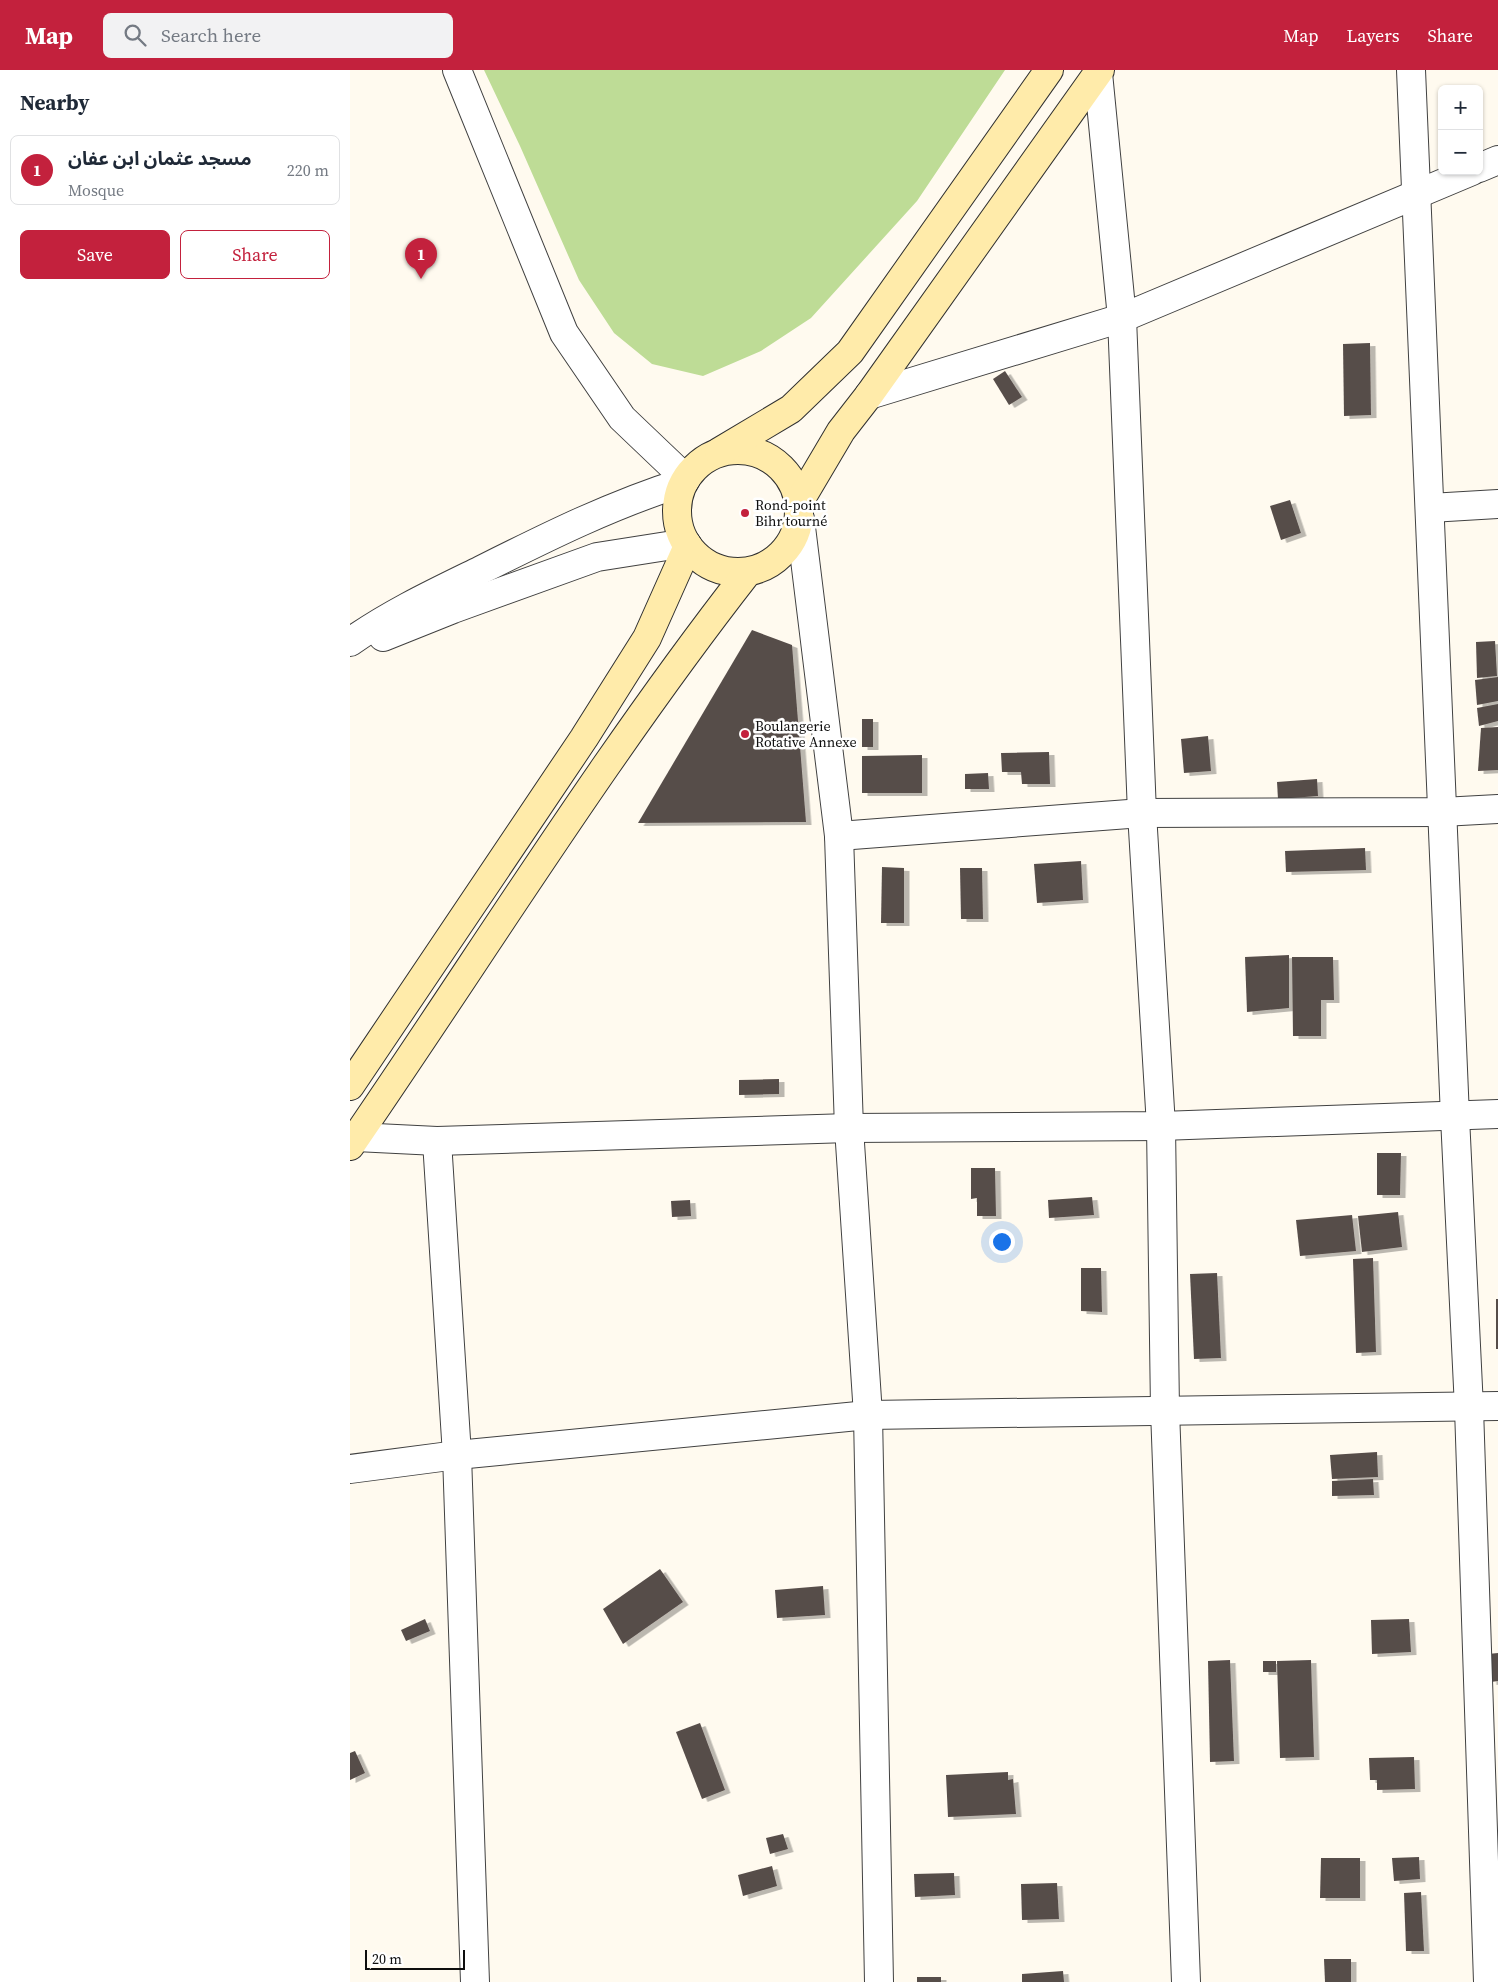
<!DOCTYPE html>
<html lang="en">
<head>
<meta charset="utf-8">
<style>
	:root { --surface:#fff; --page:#f2f2f3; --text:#1f2937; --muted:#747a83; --line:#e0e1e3; --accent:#c3213d }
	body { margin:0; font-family:"Source Serif 4","Noto Sans Arabic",serif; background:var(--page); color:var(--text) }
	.controls { position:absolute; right:15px; top:15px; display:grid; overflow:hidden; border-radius:8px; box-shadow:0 1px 4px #0004 }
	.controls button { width:45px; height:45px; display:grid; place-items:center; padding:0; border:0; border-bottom:1px solid var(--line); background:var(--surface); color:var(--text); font:25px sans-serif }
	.scale { position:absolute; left:15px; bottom:12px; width:100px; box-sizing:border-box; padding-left:5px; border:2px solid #0e0e0e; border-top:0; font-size:14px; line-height:18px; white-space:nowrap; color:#0e0e0e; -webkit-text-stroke:4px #fff; paint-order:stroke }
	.you { position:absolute; left:651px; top:1171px; width:18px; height:18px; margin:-12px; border:4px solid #fff; border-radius:50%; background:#1a73e8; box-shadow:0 0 0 8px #1a73e833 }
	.badge { display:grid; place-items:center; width:32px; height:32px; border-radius:50%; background:var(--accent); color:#fff; font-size:16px; font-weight:700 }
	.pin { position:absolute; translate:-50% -41px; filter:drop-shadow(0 1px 2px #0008) }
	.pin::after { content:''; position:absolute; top:26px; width:18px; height:15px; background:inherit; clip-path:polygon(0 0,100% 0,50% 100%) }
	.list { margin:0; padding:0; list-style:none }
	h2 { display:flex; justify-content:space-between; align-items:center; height:65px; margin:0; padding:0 20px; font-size:21px }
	h2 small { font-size:16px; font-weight:400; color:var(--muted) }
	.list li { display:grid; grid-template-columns:32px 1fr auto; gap:15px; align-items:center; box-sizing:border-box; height:70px; margin:0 10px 10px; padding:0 10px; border:1px solid var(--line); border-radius:8px }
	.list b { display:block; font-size:19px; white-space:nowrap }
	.list p { margin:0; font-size:16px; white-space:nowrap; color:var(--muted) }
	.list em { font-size:16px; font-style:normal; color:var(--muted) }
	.actions { display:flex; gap:10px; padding:15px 20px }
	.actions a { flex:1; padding:11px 0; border:1px solid var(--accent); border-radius:8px; text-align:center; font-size:18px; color:var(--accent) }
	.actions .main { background:var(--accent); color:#fff }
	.icon { flex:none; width:28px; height:28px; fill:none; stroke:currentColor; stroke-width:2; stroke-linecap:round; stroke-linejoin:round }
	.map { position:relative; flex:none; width:1148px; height:1912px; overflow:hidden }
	header { display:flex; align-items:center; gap:30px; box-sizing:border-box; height:70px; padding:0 25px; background:var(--accent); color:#fff }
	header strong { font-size:24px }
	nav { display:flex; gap:28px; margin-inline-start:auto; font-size:18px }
	.search { width:350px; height:45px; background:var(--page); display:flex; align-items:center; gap:12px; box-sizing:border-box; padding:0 18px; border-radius:8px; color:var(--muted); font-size:19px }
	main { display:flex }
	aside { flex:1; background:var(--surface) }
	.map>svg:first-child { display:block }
	.forest { fill:#bedc96 }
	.building { fill:#574d4a; filter:url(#shadow) }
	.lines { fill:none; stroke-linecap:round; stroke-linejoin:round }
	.minor-casing { stroke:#414141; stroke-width:30 }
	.tertiary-casing { stroke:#414141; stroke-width:30 }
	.secondary-casing { stroke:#303030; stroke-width:30 }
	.minor { stroke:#fff; stroke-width:28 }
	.tertiary { stroke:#fff; stroke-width:28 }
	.secondary { stroke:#ffebaa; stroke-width:28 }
	.poi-dot { fill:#c3213d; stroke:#fff; stroke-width:2 }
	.labels { text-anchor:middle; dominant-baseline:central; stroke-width:5; stroke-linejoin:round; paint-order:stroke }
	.poi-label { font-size:14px; fill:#0e0e0e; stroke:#fff; text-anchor:start }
</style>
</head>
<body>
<header>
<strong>Map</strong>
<div class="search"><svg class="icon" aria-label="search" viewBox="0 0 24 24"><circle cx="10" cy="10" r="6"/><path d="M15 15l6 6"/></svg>Search here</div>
<nav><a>Map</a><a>Layers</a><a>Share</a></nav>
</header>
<main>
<aside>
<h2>Nearby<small></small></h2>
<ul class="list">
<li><span class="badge">1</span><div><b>مسجد عثمان ابن عفان</b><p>Mosque</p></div><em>220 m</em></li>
</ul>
<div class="actions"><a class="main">Save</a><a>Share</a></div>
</aside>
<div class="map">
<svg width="1148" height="1912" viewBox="0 0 1148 1912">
	<defs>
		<filter id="shadow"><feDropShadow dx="5.5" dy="3" stdDeviation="0" flood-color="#0004"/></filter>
	</defs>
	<rect width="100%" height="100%" fill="#fffaef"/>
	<path class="forest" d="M 134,0 L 655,0 L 567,131 L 461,248 L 411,281 L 353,306 L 302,294 L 264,263 L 229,210 L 170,76 Z"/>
	<g class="building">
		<path d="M 1020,273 L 1021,345 L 994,346 L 993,274 Z"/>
		<path d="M 655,301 L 672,327 L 659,335 L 643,309 Z"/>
		<path d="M 940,430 L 951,463 L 931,470 L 920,436 Z"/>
		<path d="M 402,560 L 442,575 L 456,752 L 288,753 Z"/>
		<path d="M 1145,571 L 1147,606 L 1127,608 L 1126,572 Z"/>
		<path d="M 1148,607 L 1148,631 L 1127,635 L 1125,610 Z"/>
		<path d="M 1148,634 L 1148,651 L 1129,656 L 1127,638 Z"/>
		<rect x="512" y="649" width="11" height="28"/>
		<path d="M 1148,657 L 1148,700 L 1128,701 L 1131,658 Z"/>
		<path d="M 858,666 L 861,701 L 834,703 L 831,669 Z"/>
		<path d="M 699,682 L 700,714 L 672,714 L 671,702 L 652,702 L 651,683 Z"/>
		<path d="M 572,685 L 572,723 L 512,723 L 512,686 Z"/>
		<path d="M 638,703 L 639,719 L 615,719 L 615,704 Z"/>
		<path d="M 967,709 L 968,726 L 928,729 L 927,712 Z"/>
		<path d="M 1015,778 L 1016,800 L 936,802 L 935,781 Z"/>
		<path d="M 731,791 L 733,830 L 687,833 L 684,794 Z"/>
		<path d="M 532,797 L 554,798 L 554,853 L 531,853 Z"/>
		<path d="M 610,798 L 632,798 L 633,849 L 611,849 Z"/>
		<path d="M 939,885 L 939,938 L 897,942 L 895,887 Z"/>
		<path d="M 942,887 L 983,887 L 984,930 L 971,930 L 971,966 L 943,966 Z"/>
		<path d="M 429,1009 L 429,1024 L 389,1025 L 389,1010 Z"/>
		<path d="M 1027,1083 L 1051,1083 L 1050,1125 L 1027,1125 Z"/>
		<path d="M 621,1098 L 645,1098 L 646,1146 L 627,1146 L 627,1128 L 621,1129 Z"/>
		<path d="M 742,1127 L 744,1145 L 699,1148 L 698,1130 Z"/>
		<path d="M 340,1130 L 341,1146 L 322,1147 L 321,1131 Z"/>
		<path d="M 1048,1142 L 1052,1177 L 1012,1182 L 1008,1146 Z"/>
		<path d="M 1002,1145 L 1006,1181 L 950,1186 L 946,1150 Z"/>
		<path d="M 1023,1188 L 1026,1282 L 1006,1283 L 1003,1189 Z"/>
		<path d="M 731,1198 L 751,1198 L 752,1242 L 731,1241 Z"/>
		<path d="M 867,1203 L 871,1288 L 844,1289 L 840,1204 Z"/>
		<rect x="1146" y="1229" width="2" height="50"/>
		<path d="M 1027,1382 L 1028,1407 L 982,1409 L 980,1385 Z"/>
		<path d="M 1023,1409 L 1024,1425 L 982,1426 L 982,1411 Z"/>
		<path d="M 310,1499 L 333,1532 L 273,1574 L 253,1539 Z"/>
		<path d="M 473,1516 L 475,1545 L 427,1548 L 425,1520 Z"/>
		<path d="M 75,1549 L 80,1561 L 56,1571 L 51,1560 Z"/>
		<path d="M 1059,1549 L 1061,1582 L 1022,1584 L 1021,1550 Z"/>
		<path d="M 1148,1583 L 1148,1611 L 1141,1612 L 1138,1584 Z"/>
		<path d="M 880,1590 L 884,1691 L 860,1692 L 858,1591 Z"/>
		<path d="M 961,1590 L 964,1687 L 930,1688 L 927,1591 Z"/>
		<rect x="913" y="1591" width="13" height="11"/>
		<path d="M 350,1653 L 375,1720 L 352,1729 L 326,1662 Z"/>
		<path d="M 5,1681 L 15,1703 L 0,1710 L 0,1683 Z"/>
		<path d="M 1064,1687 L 1065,1719 L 1027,1720 L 1027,1710 L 1020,1710 L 1019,1688 Z"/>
		<path d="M 658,1702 L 658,1710 L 663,1709 L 666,1744 L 598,1747 L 596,1705 Z"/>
		<path d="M 433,1764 L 438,1779 L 420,1784 L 416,1768 Z"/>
		<path d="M 1069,1787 L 1070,1809 L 1044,1811 L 1042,1788 Z"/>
		<path d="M 971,1788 L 1010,1788 L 1010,1828 L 970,1828 Z"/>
		<path d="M 422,1796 L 427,1816 L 393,1826 L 388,1805 Z"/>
		<path d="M 604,1803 L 605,1825 L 565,1827 L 564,1804 Z"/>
		<path d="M 707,1813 L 709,1849 L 672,1850 L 671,1814 Z"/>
		<path d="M 1071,1822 L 1074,1881 L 1056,1881 L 1054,1823 Z"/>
		<path d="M 974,1889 L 1001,1889 L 1001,1912 L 975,1912 Z"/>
		<path d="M 713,1901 L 714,1912 L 672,1912 L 672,1904 Z"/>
		<rect x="567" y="1907" width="24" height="5"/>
	</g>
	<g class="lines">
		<defs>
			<g id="minor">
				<path d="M 107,0 L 214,263 L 272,348 L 336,409"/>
				<path d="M 1061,0 L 1105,1047 L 1119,1338 L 1138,1912"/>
				<path d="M 748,3 L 772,248 L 792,743 L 811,1056 L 815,1340 L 836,1912"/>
				<path d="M 1129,98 L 1148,90"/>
				<path d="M 519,325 L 772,248 L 1122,101"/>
				<path d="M 1080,438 L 1148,434"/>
				<path d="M 450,449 L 489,766 L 499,1058 L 518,1345 L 529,1912"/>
				<path d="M 489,766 L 792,743 L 1092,742 L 1148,739"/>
				<path d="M 6,1067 L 87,1071 L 499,1058 L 811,1056 L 1148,1044"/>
				<path d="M 87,1071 L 107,1385 L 125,1912"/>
				<path d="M 0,1399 L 107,1385 L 518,1345 L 1148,1336"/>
			</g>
			<g id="tertiary">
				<path d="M 33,567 L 103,539 L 247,487 L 336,473"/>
				<path d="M 0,572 C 41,543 86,522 131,500 C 197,467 263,434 334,412"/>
			</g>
			<g id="secondary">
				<circle cx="388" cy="441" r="61"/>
				<path d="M 369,382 L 441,339 L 500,282 L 699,0"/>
				<path d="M 449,432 L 491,361 L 519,325 L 750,0"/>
				<path d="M 0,1016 L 234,668 L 297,568 L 338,476"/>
				<path d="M 0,1076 C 132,884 254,686 397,503"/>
			</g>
		</defs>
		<use href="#minor" class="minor-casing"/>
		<use href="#tertiary" class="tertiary-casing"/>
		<use href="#secondary" class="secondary-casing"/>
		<use href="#minor" class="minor"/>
		<use href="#tertiary" class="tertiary"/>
		<use href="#secondary" class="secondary"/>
	</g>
	<g class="poi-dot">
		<circle cx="395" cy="443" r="5"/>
		<circle cx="395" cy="664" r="5"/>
	</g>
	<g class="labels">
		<g class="poi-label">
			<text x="405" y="435">Rond-point<tspan x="405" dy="16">Bihr tourné</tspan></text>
			<text x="405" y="656">Boulangerie<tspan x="405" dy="16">Rotative Annexe</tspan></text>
		</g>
	</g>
</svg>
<div class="controls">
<button>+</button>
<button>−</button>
</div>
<div class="scale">20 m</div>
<div class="you"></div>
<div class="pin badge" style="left:71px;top:209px">1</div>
</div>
</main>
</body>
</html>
